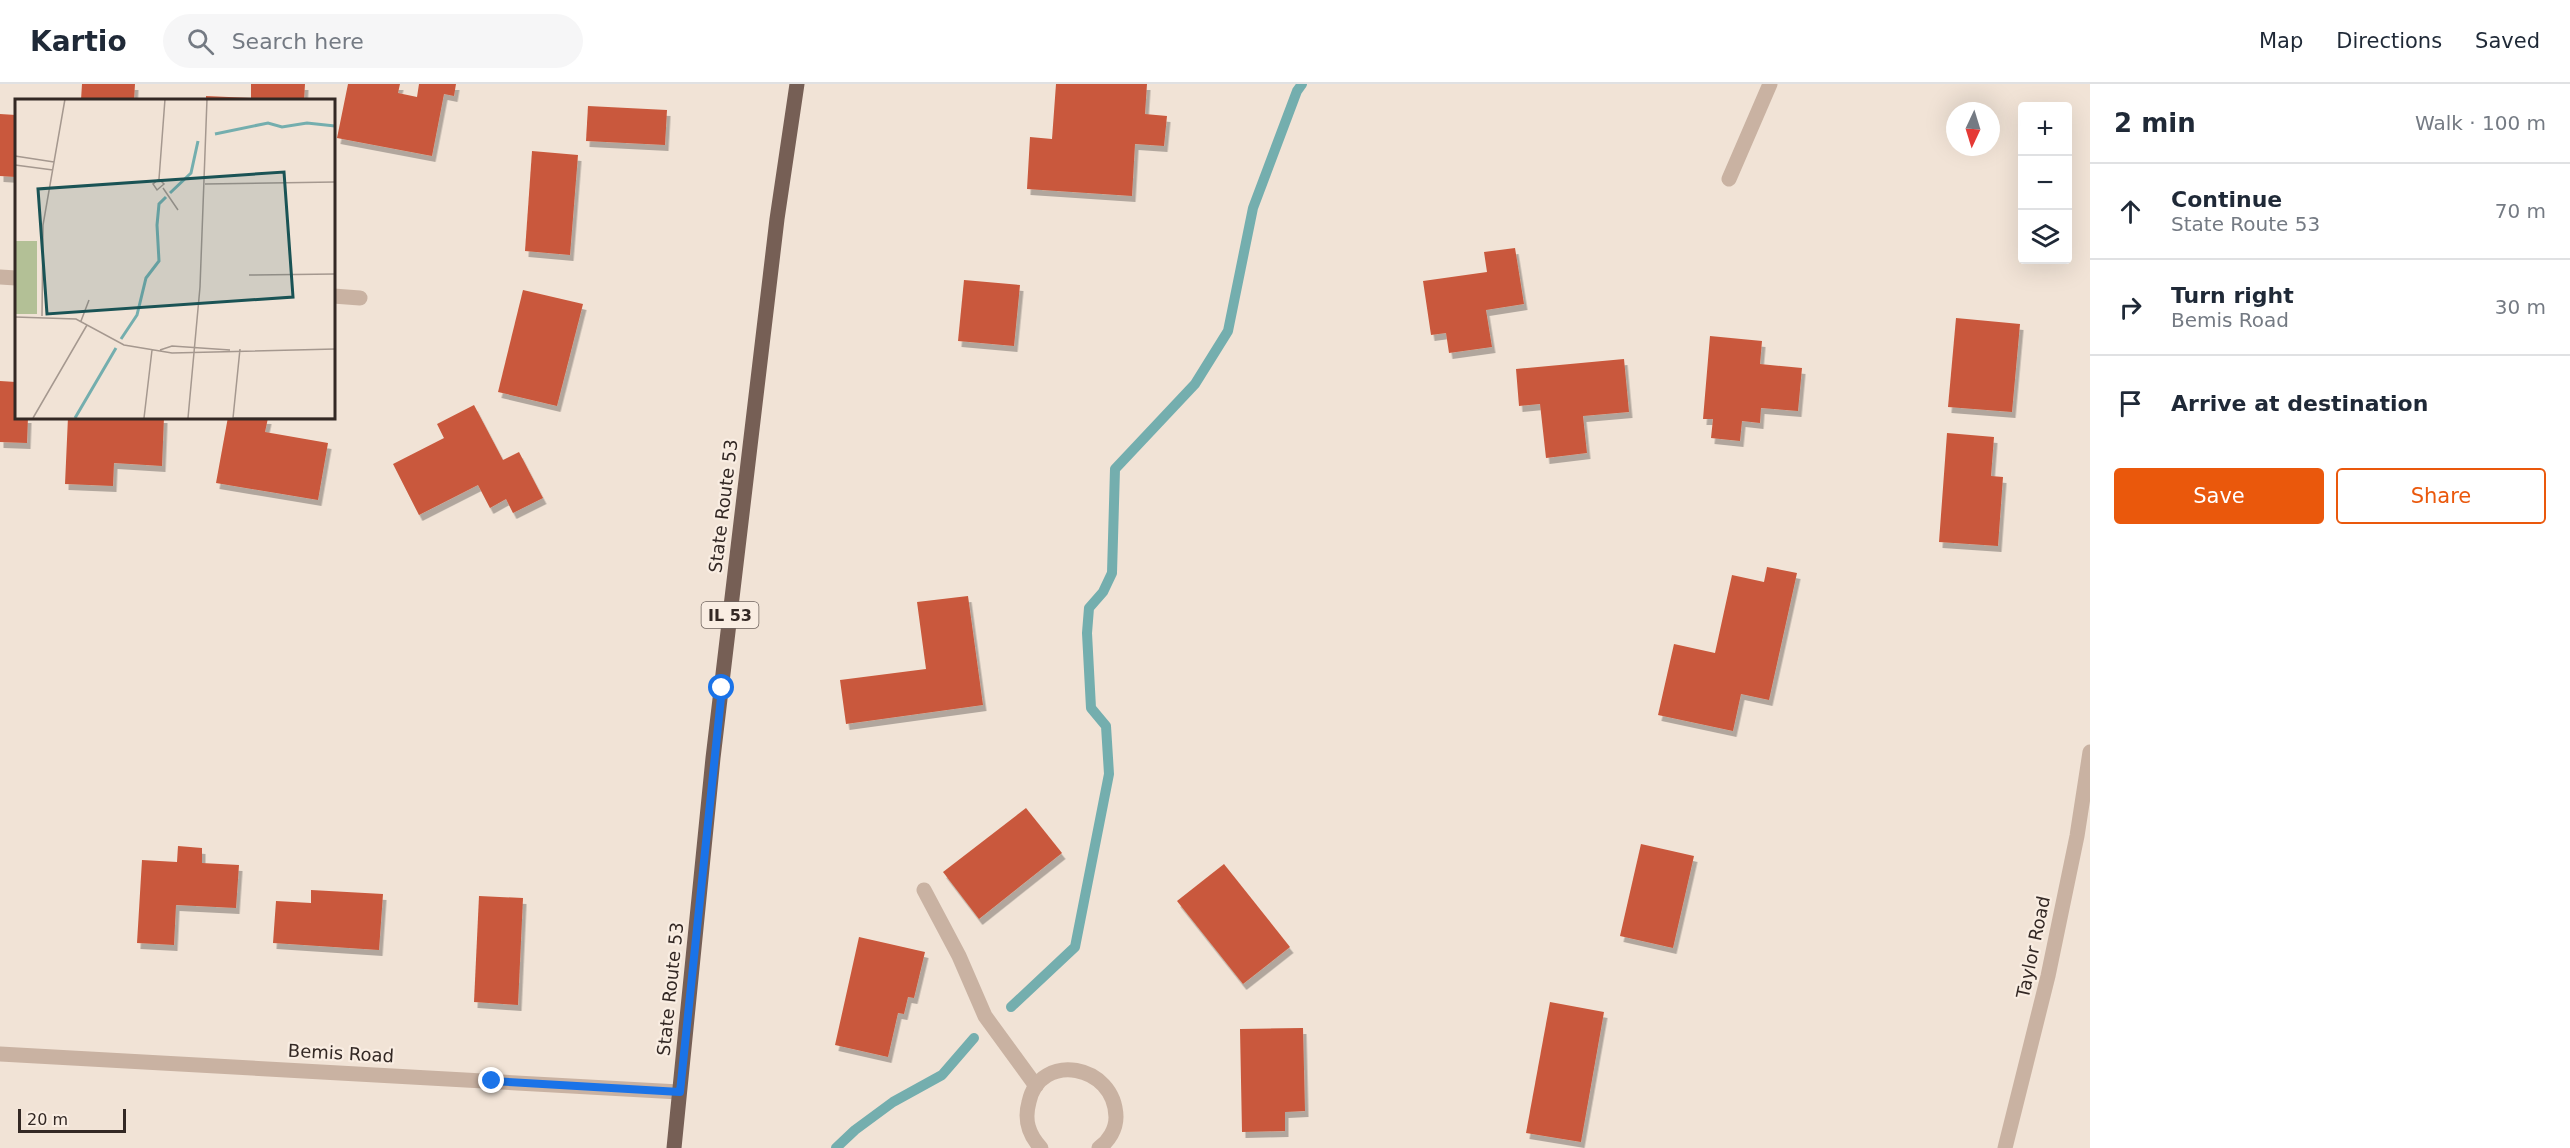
<!DOCTYPE html>
<html lang="en">
<head>
<meta charset="utf-8">
<style>
	:root { --surface:#fff; --page:#f6f6f7; --text:#1f2937; --muted:#747a83; --line:#e0e1e3; --accent:#ea580c }
	body { margin:0; font-family:"DejaVu Sans",sans-serif; background:var(--page); color:var(--text) }
	.controls { position:absolute; right:18px; top:18px; display:grid; overflow:hidden; border-radius:6px; box-shadow:0 6px 24px #0002 }
	.controls button { width:54px; height:54px; display:grid; place-items:center; padding:0; border:0; border-bottom:2px solid var(--line); background:var(--surface); color:var(--text); font:30px sans-serif }
	.compass { position:absolute; left:1946px; top:18px; width:54px; height:54px; border-radius:50%; background:var(--surface); box-shadow:0 6px 24px #0002; rotate:184deg }
	.scale { position:absolute; left:18px; bottom:15px; width:108px; box-sizing:border-box; padding-left:6px; border:3px solid #332824; border-top:0; font-size:16px; line-height:21px; white-space:nowrap; color:#332824; -webkit-text-stroke:4px #f9ede2; paint-order:stroke }
	.stop { position:absolute; width:18px; height:18px; margin:-14px; border:4px solid #1a73e8; border-radius:50%; background:#fff }
	.stop.end { background:#1a73e8; border-color:#fff; box-shadow:0 2px 6px #0008 }
	.list { margin:0; padding:0; list-style:none }
	h2 { display:flex; justify-content:space-between; align-items:center; height:78px; margin:0; padding:0 24px; font-size:26px }
	h2 small { font-size:20px; font-weight:400; color:var(--muted) }
	.list li { display:grid; grid-template-columns:39px 1fr auto; gap:18px; align-items:center; box-sizing:border-box; height:96px; padding:0 24px; border-top:2px solid var(--line) }
	.list b { display:block; font-size:22px; white-space:nowrap }
	.list p { margin:0; font-size:20px; white-space:nowrap; color:var(--muted) }
	.list em { font-size:20px; font-style:normal; color:var(--muted) }
	.actions { display:flex; gap:12px; padding:18px 24px }
	.actions a { flex:1; padding:14px 0; border:2px solid var(--accent); border-radius:6px; text-align:center; font-size:21px; color:var(--accent) }
	.actions .main { background:var(--accent); color:#fff }
	.icon { flex:none; width:33px; height:33px; fill:none; stroke:currentColor; stroke-width:2; stroke-linecap:round; stroke-linejoin:round }
	.map { position:relative; flex:none; width:2090px; height:1064px; overflow:hidden }
	header { display:flex; align-items:center; gap:36px; box-sizing:border-box; height:84px; padding:0 30px; background:var(--surface); border-bottom:2px solid var(--line) }
	header strong { font-size:28px }
	nav { display:flex; gap:33px; margin-inline-start:auto; font-size:21px }
	.search { width:420px; height:54px; background:var(--page); display:flex; align-items:center; gap:15px; box-sizing:border-box; padding:0 21px; border-radius:33px; color:var(--muted); font-size:22px }
	main { display:flex }
	aside { flex:1; background:var(--surface) }
	.map>svg:first-child { display:block }
	.lines { fill:none; stroke-linecap:round; stroke-linejoin:round }
	.stream { stroke:#74aeae; stroke-width:10 }
	.building { fill:#c9593c; filter:url(#shadow) }
	.service { stroke:#c9b2a2; stroke-width:15 }
	.minor { stroke:#c9b2a2; stroke-width:15 }
	.primary { stroke:#765f55; stroke-width:15 }
	.route { stroke:#1a73e8; stroke-width:8 }
	.labels { text-anchor:middle; dominant-baseline:central; stroke-width:4.5; stroke-linejoin:round; paint-order:stroke }
	.shield { fill:#f9ede2; stroke:#6e635d; stroke-width:1.5 }
	.shield-label { font-size:16px; font-weight:bold; fill:#332824 }
	.street-label { font-size:18px; fill:#332824; stroke:#f9ede2 }
	.inset-river { fill:none; stroke:#74aeae; stroke-width:3 }
	.inset-road { fill:none; stroke:#a5988f; stroke-width:1.5 }
	.view { fill:#1a5355; fill-opacity:0.15; stroke:#1a5355; stroke-width:3 }
	.inset-edge { fill:none; stroke:#332824; stroke-width:3 }
</style>
</head>
<body>
<header>
<strong>Kartio</strong>
<div class="search"><svg class="icon" aria-label="search" viewBox="0 0 24 24"><circle cx="10" cy="10" r="6"/><path d="M15 15l6 6"/></svg>Search here</div>
<nav><a>Map</a><a>Directions</a><a>Saved</a></nav>
</header>
<main>
<div class="map">
<svg width="2090" height="1064" viewBox="0 0 2090 1064">
	<defs>
		<filter id="shadow"><feDropShadow dx="3.5" dy="6" stdDeviation="0" flood-color="#0004"/></filter>
	</defs>
	<rect width="100%" height="100%" fill="#f1e3d6"/>
	<g class="lines">
		<g class="stream">
			<path d="M 1011,923 L 1075,863 L 1109,690 L 1106,642 L 1091,624 L 1087,549 L 1089,524 L 1103,508 L 1112,489 L 1115,385 L 1195,300 L 1228,247 L 1253,124 L 1297,7 L 1302,0"/>
			<path d="M 836,1064 L 855,1046 L 893,1018 L 942,991 L 974,954"/>
		</g>
	</g>
	<g class="building">
		<path d="M 82,0 L 135,0 L 134,16 L 81,16 Z"/>
		<path d="M 251,0 L 305,0 L 304,16 L 206,16 L 206,12 L 251,14 Z"/>
		<path d="M 348,0 L 400,0 L 398,9 L 417,13 L 419,0 L 456,0 L 454,12 L 444,10 L 432,72 L 337,54 Z"/>
		<path d="M 1056,0 L 1147,0 L 1145,30 L 1167,32 L 1164,62 L 1135,60 L 1132,112 L 1027,105 L 1030,53 L 1052,55 Z"/>
		<path d="M 588,22 L 667,26 L 665,61 L 586,57 Z"/>
		<path d="M 0,30 L 16,31 L 16,93 L 0,92 Z"/>
		<path d="M 532,67 L 578,71 L 570,171 L 525,167 Z"/>
		<path d="M 1515,164 L 1524,220 L 1486,226 L 1492,263 L 1449,269 L 1446,249 L 1431,251 L 1423,197 L 1487,188 L 1484,168 Z"/>
		<path d="M 964,196 L 1020,201 L 1014,262 L 958,257 Z"/>
		<path d="M 523,206 L 583,220 L 557,322 L 498,308 Z"/>
		<path d="M 1956,234 L 2020,240 L 2012,328 L 1948,323 Z"/>
		<path d="M 1710,252 L 1762,257 L 1760,280 L 1802,284 L 1798,327 L 1761,324 L 1760,339 L 1742,337 L 1740,357 L 1711,354 L 1713,335 L 1703,335 Z"/>
		<path d="M 1624,275 L 1629,328 L 1583,332 L 1587,369 L 1546,374 L 1540,320 L 1519,322 L 1516,285 Z"/>
		<path d="M 0,297 L 16,298 L 16,333 L 28,333 L 27,359 L 0,358 Z"/>
		<path d="M 474,321 L 503,376 L 519,368 L 543,414 L 513,429 L 506,415 L 490,424 L 478,401 L 419,431 L 393,380 L 444,354 L 437,340 Z"/>
		<path d="M 68,333 L 164,333 L 162,382 L 114,379 L 113,402 L 65,400 Z"/>
		<path d="M 228,333 L 268,334 L 265,348 L 328,359 L 318,416 L 216,399 Z"/>
		<path d="M 1947,349 L 1994,353 L 1991,392 L 2003,393 L 1998,462 L 1939,458 Z"/>
		<path d="M 1767,483 L 1797,489 L 1769,616 L 1741,610 L 1733,647 L 1658,631 L 1674,560 L 1715,569 L 1732,491 L 1764,498 Z"/>
		<path d="M 968,512 L 983,621 L 846,640 L 840,596 L 926,585 L 917,518 Z"/>
		<path d="M 1026,724 L 1062,769 L 979,835 L 943,788 Z"/>
		<path d="M 1641,760 L 1694,772 L 1673,864 L 1620,852 Z"/>
		<path d="M 178,762 L 202,764 L 202,779 L 239,781 L 236,824 L 176,821 L 174,861 L 137,859 L 142,776 L 177,778 Z"/>
		<path d="M 1224,780 L 1290,863 L 1243,900 L 1177,817 Z"/>
		<path d="M 311,806 L 383,810 L 379,866 L 273,859 L 276,817 L 311,819 Z"/>
		<path d="M 479,812 L 523,814 L 518,921 L 474,918 Z"/>
		<path d="M 859,853 L 925,868 L 914,914 L 908,913 L 904,930 L 898,929 L 888,973 L 835,961 Z"/>
		<path d="M 1550,918 L 1604,928 L 1581,1058 L 1526,1049 Z"/>
		<path d="M 1303,944 L 1305,1027 L 1285,1028 L 1285,1047 L 1242,1048 L 1240,945 Z"/>
	</g>
	<g class="lines">
		<path class="service" d="M 924,806 L 959,872 L 985,932 L 1036,1002"/>
		<g class="minor">
			<path d="M 1729,95 L 1770,0"/>
			<path d="M 0,193 L 16,194"/>
			<path d="M 333,212 L 360,214"/>
			<path d="M 0,970 L 679,1008"/>
			<path d="M 1041,1064 C 1028,1050 1024,1036 1029,1018 C 1040,967 1115,980 1116,1033 C 1116,1045 1109,1057 1099,1064"/>
			<path d="M 2005,1064 L 2048,892 L 2077,752 L 2090,668"/>
		</g>
		<path class="primary" d="M 674,1064 L 713,674 L 777,135 L 797,0"/>
	</g>
	<g class="lines">
		<path class="route" d="M 492,997 L 680,1008 L 722,604"/>
	</g>
	<g class="labels">
		<rect class="shield" x="701.5" y="518" width="57" height="26" rx="4.5"/>
		<g class="shield-label">
			<text x="730" y="531">IL 53</text>
		</g>
		<g class="street-label">
			<text transform="translate(723 422) rotate(-83)">State Route 53</text>
			<text transform="translate(2033 863) rotate(-78)">Taylor Road</text>
			<text transform="translate(670 905) rotate(-84)">State Route 53</text>
			<text transform="translate(341 969) rotate(3)">Bemis Road</text>
		</g>
	</g>
	<g transform="translate(15 15)">
		<rect width="320" height="320" fill="#f1e3d6"/>
		<path d="M 0,142 L 22,142 L 22,215 L 0,215 Z" fill="#b3c096"/>
		<path class="inset-river" d="M 200,35 L 253,24 L 267,28 L 292,24 L 320,27M 155,94 L 176,74 L 183,42M 106,240 L 122,216 L 131,179 L 144,162 L 142,126 L 144,105 L 151,98M 60,319 L 101,249"/>
		<path class="inset-road" d="M 0,57 L 39,63M 0,66 L 38,71M 144,80 L 138,85 L 142,91 L 149,85 L 144,80 L 150,0M 190,85 L 320,83M 148,89 L 163,111M 234,176 L 320,175M 27,217 L 28,126 L 50,0M 0,218 L 61,220 L 109,246 L 157,254 L 320,250M 66,222 L 74,201M 145,251 L 157,247 L 215,251M 18,319 L 72,226M 129,319 L 137,251M 173,319 L 185,188 L 192,0M 218,319 L 320,319M 218,319 L 225,250"/>
		<path class="view" d="M 269,73 L 278,198 L 32,215 L 23,90 Z"/>
		<rect width="320" height="320" class="inset-edge"/>
	</g>
</svg>
<div class="controls">
<button>+</button>
<button>−</button>
<button><svg class="icon" aria-label="layers" viewBox="0 0 24 24"><path d="M12 4l9 5-9 5-9-5zM3 14l9 5 9-5"/></svg></button>
</div>
<svg class="compass" viewBox="-18 -18 36 36"><path d="M0-13l5 13h-10z" fill="#e53935"/><path d="M0 13l5-13h-10z" fill="#747a83"/></svg>
<div class="scale">20 m</div>
<div class="stop" style="left:722px;top:604px"></div>
<div class="stop end" style="left:492px;top:997px"></div>
</div>
<aside>
<h2>2 min<small>Walk · 100 m</small></h2>
<ul class="list">
<li><svg class="icon" aria-label="ahead" viewBox="0 0 24 24"><path d="M12 20V5M6 11l6-6 6 6"/></svg><div><b>Continue</b><p>State Route 53</p></div><em>70 m</em></li>
<li><svg class="icon" aria-label="right" viewBox="0 0 24 24"><path d="M7 20v-9h11M14 6l5 5-5 5"/></svg><div><b>Turn right</b><p>Bemis Road</p></div><em>30 m</em></li>
<li><svg class="icon" aria-label="arrive" viewBox="0 0 24 24"><path d="M6 21V4h12l-3 4 3 4H6"/></svg><div><b>Arrive at destination</b></div></li>
</ul>
<div class="actions"><a class="main">Save</a><a>Share</a></div>
</aside>
</main>
</body>
</html>
